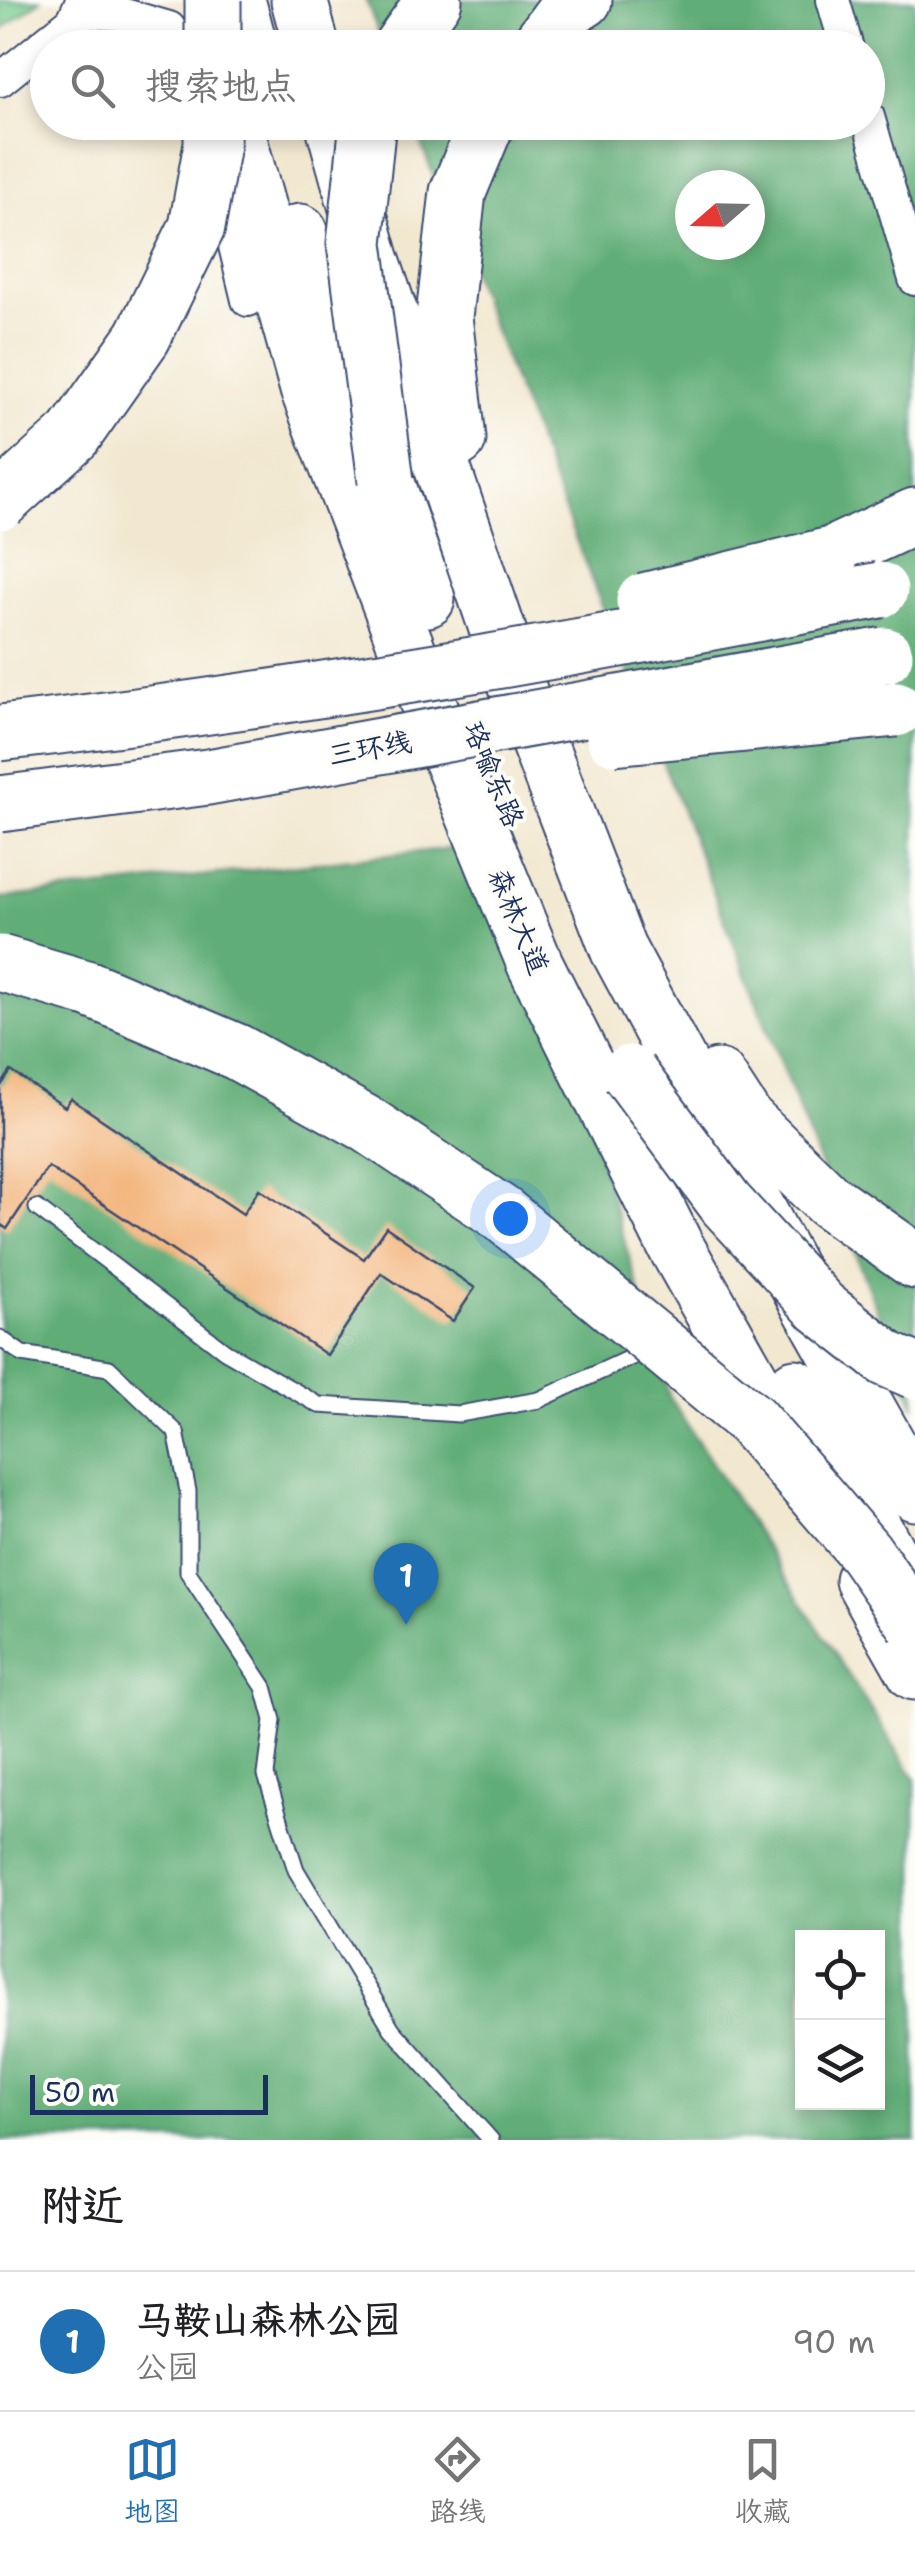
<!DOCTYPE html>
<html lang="zh">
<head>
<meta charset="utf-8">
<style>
	:root { --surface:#fff; --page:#f6f6f6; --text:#202124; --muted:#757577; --line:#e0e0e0; --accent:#1f6fb2 }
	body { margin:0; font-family:"Shantell Sans","LXGW WenKai TC",sans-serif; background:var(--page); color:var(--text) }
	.controls { position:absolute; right:30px; bottom:30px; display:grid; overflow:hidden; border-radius:0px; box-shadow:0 5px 15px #0003 }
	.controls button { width:90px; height:90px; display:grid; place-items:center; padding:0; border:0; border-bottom:2px solid var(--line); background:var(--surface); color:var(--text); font:50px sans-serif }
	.compass { position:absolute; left:675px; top:170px; width:90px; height:90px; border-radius:50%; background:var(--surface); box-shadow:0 5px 15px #0003; rotate:250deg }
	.scale { position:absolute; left:30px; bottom:25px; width:238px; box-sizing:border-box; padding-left:10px; border:5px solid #1b2f5e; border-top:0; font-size:28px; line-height:35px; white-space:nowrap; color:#1b2f5e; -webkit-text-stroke:8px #fdfcf7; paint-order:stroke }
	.you { position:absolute; left:510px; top:1218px; width:35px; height:35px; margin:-25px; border:8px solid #fff; border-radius:50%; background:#1a73e8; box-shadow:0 0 0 15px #1a73e833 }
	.badge { display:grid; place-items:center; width:65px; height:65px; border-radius:50%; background:var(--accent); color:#fff; font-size:32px; font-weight:700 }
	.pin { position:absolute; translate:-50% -82px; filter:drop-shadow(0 2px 5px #0008) }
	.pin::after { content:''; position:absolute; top:52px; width:35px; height:30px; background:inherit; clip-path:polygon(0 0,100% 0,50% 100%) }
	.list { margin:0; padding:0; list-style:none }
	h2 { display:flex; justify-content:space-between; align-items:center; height:130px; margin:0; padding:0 40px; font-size:42px }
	h2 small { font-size:32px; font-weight:400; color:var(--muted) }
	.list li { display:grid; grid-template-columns:65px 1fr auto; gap:30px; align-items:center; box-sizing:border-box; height:140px; padding:0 40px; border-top:2px solid var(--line) }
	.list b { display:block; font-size:38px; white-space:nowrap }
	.list p { margin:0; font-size:32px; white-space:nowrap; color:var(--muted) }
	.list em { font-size:32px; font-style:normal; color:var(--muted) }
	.icon { flex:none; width:55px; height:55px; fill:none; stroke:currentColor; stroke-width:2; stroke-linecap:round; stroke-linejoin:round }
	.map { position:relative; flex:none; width:915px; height:2140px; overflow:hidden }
	.search { position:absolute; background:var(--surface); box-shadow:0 5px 15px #0003; left:30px; right:30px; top:30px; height:110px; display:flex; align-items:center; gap:25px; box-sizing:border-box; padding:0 35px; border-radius:55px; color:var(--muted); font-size:38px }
	.sheet { height:270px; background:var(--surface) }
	nav { display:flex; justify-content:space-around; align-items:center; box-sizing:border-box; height:140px; border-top:2px solid var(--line); background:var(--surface); font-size:28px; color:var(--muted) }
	nav a { display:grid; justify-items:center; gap:5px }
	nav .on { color:var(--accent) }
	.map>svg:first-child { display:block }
	.green { fill:#76c98b; stroke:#487c74; stroke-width:2.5 }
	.forest { fill:#60ad77; stroke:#3e6e6a; stroke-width:2.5; fill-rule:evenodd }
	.building { fill:#f3b379 }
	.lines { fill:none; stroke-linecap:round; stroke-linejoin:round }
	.lane-casing { stroke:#3b4b6f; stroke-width:19 }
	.street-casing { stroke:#3b4b6f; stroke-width:36 }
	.highway-casing { stroke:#3b4b6f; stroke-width:59 }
	.lane { stroke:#fff; stroke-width:15 }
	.street { stroke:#fff; stroke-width:32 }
	.highway { stroke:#fff; stroke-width:55 }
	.highway-bridge-casing { stroke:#3b4b6f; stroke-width:59; stroke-linecap:butt }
	.highway-bridge { stroke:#fff; stroke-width:55 }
	.labels { text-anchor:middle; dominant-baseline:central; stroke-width:8; stroke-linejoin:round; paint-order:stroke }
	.street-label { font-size:28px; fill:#1b2f5e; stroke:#fdfcf7 }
</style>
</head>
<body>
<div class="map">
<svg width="915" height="2140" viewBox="0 0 915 2140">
	<rect width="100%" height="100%" fill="#fdfcf7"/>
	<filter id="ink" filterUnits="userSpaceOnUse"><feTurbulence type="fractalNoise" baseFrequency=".01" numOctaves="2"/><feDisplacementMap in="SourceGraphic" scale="20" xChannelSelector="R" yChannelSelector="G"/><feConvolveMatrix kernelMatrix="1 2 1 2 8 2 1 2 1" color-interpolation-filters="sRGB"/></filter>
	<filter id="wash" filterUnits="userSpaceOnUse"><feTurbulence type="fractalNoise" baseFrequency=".0048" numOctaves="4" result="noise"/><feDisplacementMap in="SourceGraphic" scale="40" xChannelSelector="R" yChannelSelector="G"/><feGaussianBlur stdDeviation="2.25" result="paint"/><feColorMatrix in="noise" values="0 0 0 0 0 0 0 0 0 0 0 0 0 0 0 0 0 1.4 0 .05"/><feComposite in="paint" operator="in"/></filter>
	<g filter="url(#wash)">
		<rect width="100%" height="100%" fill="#f2e8d0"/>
		<path class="green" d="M 0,0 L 41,0 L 0,31 Z"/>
		<g class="forest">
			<path d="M 366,0 L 915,0 L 915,1407 L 413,123 L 868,122 L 868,48 L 384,47 ZM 690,185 L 750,185 L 750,245 L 690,245 Z"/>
			<path d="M 461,847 L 573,1064 L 670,1398 L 915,1778 L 915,2140 L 0,2140 L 0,898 ZM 802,1938 L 878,1938 L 878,2102 L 802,2102 Z"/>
		</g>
		<g id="blocks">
			<path class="building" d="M 11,1071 L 65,1107 L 71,1099 L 243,1214 L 259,1189 L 364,1259 L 386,1227 L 475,1288 L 453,1321 L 381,1273 L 327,1355 L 48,1167 L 7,1229 L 0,1224 L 0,1087 Z"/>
		</g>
	</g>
	<g filter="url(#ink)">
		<use href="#blocks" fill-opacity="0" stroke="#3b4b6f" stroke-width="2.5"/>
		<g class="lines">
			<defs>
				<g id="lane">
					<path d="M 37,1208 L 225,1351 L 319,1405 L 459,1414 L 539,1400 L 649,1349"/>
					<path d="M 0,1338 L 22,1354 L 109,1368 L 176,1432 L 188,1491 L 188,1572 L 264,1687 L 273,1720 L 266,1775 L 296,1870 L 392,2029 L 491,2140"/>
				</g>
				<g id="street">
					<path d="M 82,0 L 73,21 L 88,12 L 121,14 L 169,28 L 179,48"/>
					<path d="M 833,0 L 847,48"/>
					<path d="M 0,80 L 73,21"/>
					<path d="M 868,117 L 915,279"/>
					<path d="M 218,175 L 248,300 L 275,271"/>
				</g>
				<g id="highway">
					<path d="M 237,0 L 250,48"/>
					<path d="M 299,0 L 312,48"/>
					<path d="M 400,48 L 434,0"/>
					<path d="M 537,48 L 565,10 L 584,0"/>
					<path d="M 234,122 L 308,389 L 426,698 L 535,964 L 675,1245 L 792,1453"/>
					<path d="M 333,122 L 371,258 L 514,678 L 618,949 L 808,1303 L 915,1493"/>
					<path d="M 300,232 L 427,599"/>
					<path d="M 458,439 L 444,317 L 458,192 L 487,122"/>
					<path d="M 831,555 L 915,516"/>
					<path d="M 718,1077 L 746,1120 L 828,1200 L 915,1261"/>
					<path d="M 795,1387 L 897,1570"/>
					<path d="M 863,1580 L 915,1672"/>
				</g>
			</defs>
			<use href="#lane" class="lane-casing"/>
			<use href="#street" class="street-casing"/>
			<use href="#highway" class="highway-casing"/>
			<use href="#lane" class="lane"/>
			<use href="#street" class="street"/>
			<use href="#highway" class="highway"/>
			<defs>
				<g id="highway-bridge">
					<path d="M 213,48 L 213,0"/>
					<path d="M 368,122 L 355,243 L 386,481"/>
					<path d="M 0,502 L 74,435 L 143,337 L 197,227 L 212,144 L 212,122"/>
					<path d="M 644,601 L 831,555"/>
					<path d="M 0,733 C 296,699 588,647 880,590"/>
					<path d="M 614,737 L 896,709"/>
					<path d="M 0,804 L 208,777 L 885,655"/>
					<path d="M 0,963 L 89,989 L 237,1052 L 367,1124 L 501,1213 L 751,1420 L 865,1552 L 915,1624"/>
					<path d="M 629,1073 L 726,1204 L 821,1307 L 887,1359 L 915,1371"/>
				</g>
			</defs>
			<use href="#highway-bridge" class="highway-bridge-casing"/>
			<use href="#highway-bridge" class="highway-bridge"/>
		</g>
	</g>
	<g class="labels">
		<g class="street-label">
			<text transform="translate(370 748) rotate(-10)">三环线</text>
			<text transform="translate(494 774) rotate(67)">珞喻东路</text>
			<text transform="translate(519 921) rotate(67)">森林大道</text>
		</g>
	</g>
</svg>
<div class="controls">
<button><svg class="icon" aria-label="locate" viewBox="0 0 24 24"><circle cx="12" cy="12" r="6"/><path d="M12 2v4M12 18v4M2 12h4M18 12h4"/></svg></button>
<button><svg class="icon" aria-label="layers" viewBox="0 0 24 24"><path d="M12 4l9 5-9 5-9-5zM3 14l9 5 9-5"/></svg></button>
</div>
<svg class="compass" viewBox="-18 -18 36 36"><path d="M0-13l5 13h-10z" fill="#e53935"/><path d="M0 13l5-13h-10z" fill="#757577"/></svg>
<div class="scale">50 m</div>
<div class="you"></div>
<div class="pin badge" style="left:406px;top:1625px">1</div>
<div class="search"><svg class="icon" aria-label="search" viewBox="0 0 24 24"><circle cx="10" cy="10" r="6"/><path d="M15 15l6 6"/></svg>搜索地点</div>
</div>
<section class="sheet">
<h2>附近<small></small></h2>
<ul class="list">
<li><span class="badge">1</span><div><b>马鞍山森林公园</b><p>公园</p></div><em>90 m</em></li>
</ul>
</section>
<nav>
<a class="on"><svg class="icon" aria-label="map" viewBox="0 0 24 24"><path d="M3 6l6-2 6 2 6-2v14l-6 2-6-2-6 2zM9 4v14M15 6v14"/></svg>地图</a>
<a><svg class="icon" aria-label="directions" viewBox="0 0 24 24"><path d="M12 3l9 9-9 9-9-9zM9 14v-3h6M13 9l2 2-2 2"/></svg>路线</a>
<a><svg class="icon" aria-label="saved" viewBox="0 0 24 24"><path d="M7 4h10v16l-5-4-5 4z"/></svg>收藏</a>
</nav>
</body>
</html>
